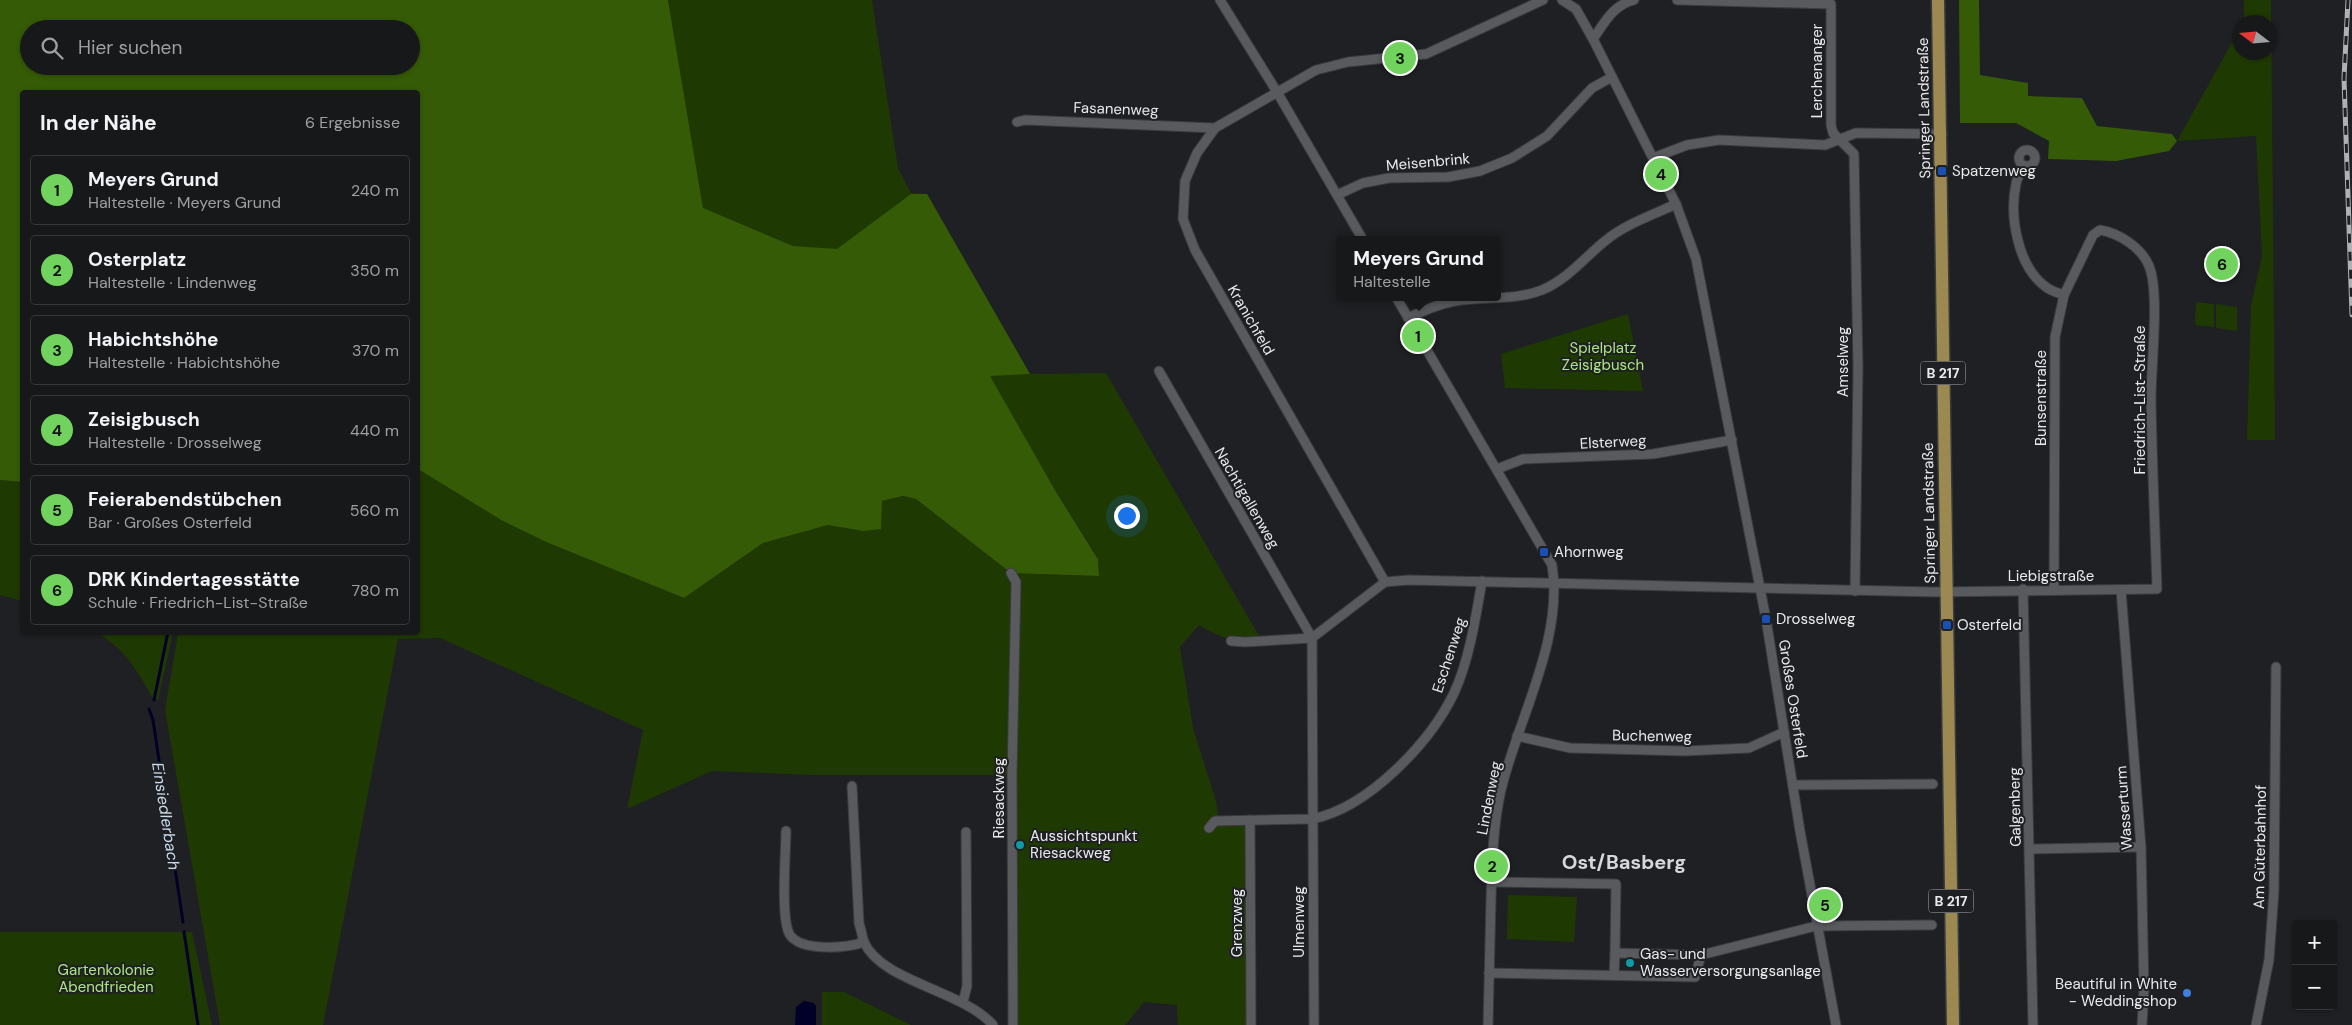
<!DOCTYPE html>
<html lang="de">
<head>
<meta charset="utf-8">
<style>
	:root { --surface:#16181a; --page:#232527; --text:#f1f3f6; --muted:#9ea0a2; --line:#353739; --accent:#71d35e }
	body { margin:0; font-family:"DM Sans",sans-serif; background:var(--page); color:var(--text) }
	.controls { position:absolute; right:15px; bottom:15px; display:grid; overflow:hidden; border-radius:5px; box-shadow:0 1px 4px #0004 }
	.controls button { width:45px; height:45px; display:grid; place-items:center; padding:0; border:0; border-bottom:1px solid var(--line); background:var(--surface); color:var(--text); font:25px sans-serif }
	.compass { position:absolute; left:2232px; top:15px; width:45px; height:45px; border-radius:50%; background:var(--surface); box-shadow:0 1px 4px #0004; rotate:286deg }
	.you { position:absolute; left:1126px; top:515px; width:18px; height:18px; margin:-12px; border:4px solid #fff; border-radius:50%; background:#1a73e8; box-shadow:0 0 0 8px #1a73e833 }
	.badge { display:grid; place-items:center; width:32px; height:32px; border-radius:50%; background:var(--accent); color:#111; font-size:16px; font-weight:700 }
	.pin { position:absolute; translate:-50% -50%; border:2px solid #fff; box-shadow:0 1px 5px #0006 }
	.popup { position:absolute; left:1336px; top:236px; width:165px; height:65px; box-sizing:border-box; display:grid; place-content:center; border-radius:5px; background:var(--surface); filter:drop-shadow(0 1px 4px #0005); font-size:16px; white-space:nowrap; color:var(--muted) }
	.popup b { font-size:19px; color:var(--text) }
	.popup::after { content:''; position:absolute; left:50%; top:100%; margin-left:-10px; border:10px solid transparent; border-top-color:var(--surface) }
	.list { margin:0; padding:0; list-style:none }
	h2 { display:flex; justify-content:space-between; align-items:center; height:65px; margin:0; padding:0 20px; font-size:21px }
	h2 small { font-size:16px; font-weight:400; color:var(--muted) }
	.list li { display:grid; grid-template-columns:32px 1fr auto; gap:15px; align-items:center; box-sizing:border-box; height:70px; margin:0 10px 10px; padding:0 10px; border:1px solid var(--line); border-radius:5px }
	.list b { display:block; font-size:19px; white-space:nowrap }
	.list p { margin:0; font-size:16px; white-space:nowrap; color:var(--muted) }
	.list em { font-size:16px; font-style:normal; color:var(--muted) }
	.icon { flex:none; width:28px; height:28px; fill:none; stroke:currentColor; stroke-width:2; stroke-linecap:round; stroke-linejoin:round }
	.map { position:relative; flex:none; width:2352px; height:1025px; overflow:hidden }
	.search { position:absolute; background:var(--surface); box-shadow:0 1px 4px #0004; left:20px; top:20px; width:400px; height:55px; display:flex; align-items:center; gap:12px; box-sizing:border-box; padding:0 18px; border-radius:28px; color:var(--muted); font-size:19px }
	.panel { position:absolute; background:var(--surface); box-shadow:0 1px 4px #0004; left:20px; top:90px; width:400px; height:545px; border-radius:5px }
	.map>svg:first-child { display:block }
	.green { fill:#1f3902 }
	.forest { fill:#355b06; fill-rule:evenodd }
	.water { fill:#000029 }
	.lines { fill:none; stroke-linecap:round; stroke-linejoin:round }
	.stream { stroke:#000029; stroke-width:3 }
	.minor-casing { stroke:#3a3b3e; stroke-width:11 }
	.primary-casing { stroke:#3a3b3e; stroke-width:15 }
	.minor { stroke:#585a5e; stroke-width:9 }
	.primary { stroke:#9b8951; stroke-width:12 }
	.rail-casing { stroke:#b0b1b3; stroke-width:5 }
	.rail { stroke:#1e2023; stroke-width:3; stroke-dasharray:9; stroke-linecap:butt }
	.transit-dot { fill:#1a4fb4; stroke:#1e2023; stroke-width:2 }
	.culture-dot { fill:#0f9aa8; stroke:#1e2023; stroke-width:2 }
	.shop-dot { fill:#3f7fe0; stroke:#1e2023; stroke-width:2 }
	.labels { text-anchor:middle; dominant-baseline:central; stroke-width:4; stroke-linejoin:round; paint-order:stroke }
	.shield { fill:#1e2023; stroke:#acadb0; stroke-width:1 }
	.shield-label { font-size:14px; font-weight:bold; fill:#e9eaec }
	.street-label { font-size:15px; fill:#e9eaec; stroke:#1e2023 }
	.poi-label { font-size:15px; fill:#e9eaec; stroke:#1e2023; text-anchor:start }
	.park-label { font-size:15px; fill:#ade680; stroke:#1e2023 }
	.water-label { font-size:16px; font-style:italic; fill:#cddaec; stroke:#1e2023 }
	.district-label { font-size:20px; font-weight:bold; fill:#d6d8dd; stroke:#1e2023 }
</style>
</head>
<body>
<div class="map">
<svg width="2352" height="1025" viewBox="0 0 2352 1025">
	<rect width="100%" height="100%" fill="#1e2023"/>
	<g class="green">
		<path d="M 668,0 L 872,0 L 898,168 L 911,193 L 927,194 L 1030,374 L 1106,373 L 1262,641 C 1235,641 1223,640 1199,625 L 1180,647 L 1193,728 L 1216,801 L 1219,821 L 1250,820 L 1251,1025 L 1178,1025 L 1177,1005 L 1144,1002 L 1125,1025 L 1013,1025 L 1011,775 L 814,775 L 712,771 L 627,809 L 643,730 L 440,638 L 398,639 L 323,1025 L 220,1025 L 165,710 L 178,633 L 418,632 L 418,469 L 501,520 L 546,542 L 684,598 L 763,543 L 828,525 L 863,531 L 882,501 L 903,496 L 916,499 L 1011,573 L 1099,576 L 1098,558 L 1056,492 L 703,208 Z"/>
		<path d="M 2244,0 L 2271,0 L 2275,440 L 2247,440 L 2251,306 L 2262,256 L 2256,136 L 2177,141 L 2239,30 L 2240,52 L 2270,52 L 2270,22 L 2244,22 Z"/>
		<path d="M 2196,302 L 2214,304 L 2214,327 L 2195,325 Z"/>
		<path d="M 2216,304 L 2237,307 L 2237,331 L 2216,328 Z"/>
		<path d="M 1628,314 L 1643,391 L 1505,388 L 1501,354 Z"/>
		<path d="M 0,480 L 22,482 L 22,601 L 0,595 Z"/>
		<path d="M 98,633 L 173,633 L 158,700 L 152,697 C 135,667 127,652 98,633 Z"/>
		<path d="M 1508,895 L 1577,897 L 1574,942 L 1507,939 Z"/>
		<path d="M 0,932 L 192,932 L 212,1025 L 0,1025 Z"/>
		<path d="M 822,992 L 844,992 L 911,1025 L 822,1025 Z"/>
	</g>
	<g class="forest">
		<path d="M 0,0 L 668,0 L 703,208 L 793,246 L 837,249 L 911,194 L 927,194 L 1030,374 L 990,376 L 1056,492 L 1098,559 L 1099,576 L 1011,573 L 916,499 L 903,496 L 882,501 L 881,529 L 863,531 L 828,525 L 763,543 L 684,598 L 546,542 L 501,520 L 418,469 L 418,92 L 22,92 L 22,482 L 0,480 ZM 29,29 L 411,29 L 411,66 L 29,66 Z"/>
		<path d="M 1959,0 L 1979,0 L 1980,75 L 2028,83 L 2028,96 L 2082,98 L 2097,126 L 2172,134 L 2177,141 L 2169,151 L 2116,161 L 2048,159 L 2049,141 L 2016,123 L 1960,123 Z"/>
	</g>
	<path class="water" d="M 804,1001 L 814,1003 L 816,1006 L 816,1025 L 795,1025 L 796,1007 Z"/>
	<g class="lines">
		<g class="stream">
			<path d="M 154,700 L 168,632"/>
			<path d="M 149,709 L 153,720 L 183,922"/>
			<path d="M 184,932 L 198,1025"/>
		</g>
		<defs>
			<g id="minor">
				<path d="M 1220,0 L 1277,92 L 1363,240"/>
				<path d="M 1562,0 L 1576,9 L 1593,39 L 1676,204 L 1696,259 L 1766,619 L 1800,831 L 1836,1025"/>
				<path d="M 1677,0 L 1831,4 L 1831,125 L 1833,133 L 1854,154 L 1858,367 L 1855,591"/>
				<path d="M 1593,39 C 1605,22 1613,5 1634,0"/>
				<path d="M 1017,122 L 1025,120 L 1215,128"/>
				<circle cx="2027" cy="158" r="8"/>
				<path d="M 1653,158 L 1687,145 L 1719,140 L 1825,145 L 1856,133 L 1942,134"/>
				<path d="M 2023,166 C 2021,172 2017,178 2016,184 C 2009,217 2018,267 2046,287 C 2051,291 2058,293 2064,295"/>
				<path d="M 1337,195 L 1363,183 L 1389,178 L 1448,177 L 1480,171 L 1512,158 L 1547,136 L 1592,88 L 1612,77"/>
				<path d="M 1396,297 L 1552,565 C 1564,639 1518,719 1501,790 C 1493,826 1492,863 1491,899 C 1490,941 1489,983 1488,1025"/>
				<path d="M 1408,318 C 1423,311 1438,304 1455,301 C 1484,296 1514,301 1542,290 C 1568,279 1584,258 1605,241 C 1625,224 1653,215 1676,204"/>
				<path d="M 1159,371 L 1312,638 L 1314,1025"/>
				<path d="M 1497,469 L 1523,459 L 1653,454 L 1732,440"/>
				<path d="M 1011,573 L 1016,582 L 1012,775 L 1013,1025"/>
				<path d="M 1385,582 L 1195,250 L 1183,219 L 1185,181 L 1197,153 L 1215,128 L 1316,70 L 1348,62 L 1426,54 L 1543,0"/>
				<path d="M 2023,589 L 2033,1025"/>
				<path d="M 2121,590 L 2141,847 L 2144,989 L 2142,1025"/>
				<path d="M 1231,641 L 1245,642 L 1312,638 L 1385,582 L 1409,580 L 1935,592 L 2157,589 C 2155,526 2152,462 2151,399 C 2151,367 2160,292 2149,266 C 2142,248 2119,233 2100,230 L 2093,235 L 2064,295 L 2055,337 L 2054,589"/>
				<path d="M 1517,736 L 1570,748 L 1685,751 L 1749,748 L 1784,732"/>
				<path d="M 1793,785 L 1933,784"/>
				<path d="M 852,786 L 859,923 C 861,929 862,936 864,942 C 882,982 962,990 993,1025"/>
				<path d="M 1250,820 L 1251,1025"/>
				<path d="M 1209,828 L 1215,821 L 1312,819 C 1368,808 1430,743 1454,693 C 1469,661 1476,616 1482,581"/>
				<path d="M 786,831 C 786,851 780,920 790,935 C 802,952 847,948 864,942"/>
				<path d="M 2030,849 L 2141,847"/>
				<path d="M 1492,882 L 1616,884 L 1615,953"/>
				<path d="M 1489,973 L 1695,977 L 1701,955"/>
				<path d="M 1614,975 L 1615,953 L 1701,955 L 1816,926 L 1932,925"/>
				<path d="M 963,1002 L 967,986 L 966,832"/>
				<path d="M 2256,1025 L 2269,960 L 2274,891 L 2276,667"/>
			</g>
			<path id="primary" d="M 1938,0 L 1953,1025"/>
		</defs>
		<use href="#minor" class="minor-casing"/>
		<use href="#primary" class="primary-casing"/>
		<use href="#minor" class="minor"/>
		<use href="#primary" class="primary"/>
		<defs>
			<path id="rail" d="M 2348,0 L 2344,78 L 2352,315"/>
		</defs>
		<use href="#rail" class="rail-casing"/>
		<use href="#rail" class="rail"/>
	</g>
	<g class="transit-dot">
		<rect x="1937" y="166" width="10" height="10" rx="2.5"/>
		<rect x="1539" y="547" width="10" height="10" rx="2.5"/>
		<rect x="1761" y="614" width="10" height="10" rx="2.5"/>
		<rect x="1942" y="620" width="10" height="10" rx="2.5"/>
	</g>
	<g class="culture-dot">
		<circle cx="1020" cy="845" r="5"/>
		<circle cx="1630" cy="963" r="5"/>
	</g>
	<circle class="shop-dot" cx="2187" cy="993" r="5"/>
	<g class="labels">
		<g class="shield">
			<rect x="1920.5" y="361.5" width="45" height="23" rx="4"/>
			<rect x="1928.5" y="889.5" width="45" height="23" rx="4"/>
		</g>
		<g class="shield-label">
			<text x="1943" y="373">B 217</text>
			<text x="1951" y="901">B 217</text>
		</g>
		<g class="street-label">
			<text transform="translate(1817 71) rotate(-90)">Lerchenanger</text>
			<text transform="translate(1924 108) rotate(-91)">Springer Landstraße</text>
			<text transform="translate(1116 109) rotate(2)">Fasanenweg</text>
			<text transform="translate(1428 162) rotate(-5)">Meisenbrink</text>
			<text transform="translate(1251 320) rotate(60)">Kranichfeld</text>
			<text transform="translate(1843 362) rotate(-90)">Amselweg</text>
			<text transform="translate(2041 398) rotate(-90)">Bunsenstraße</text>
			<text transform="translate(2140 400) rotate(-90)">Friedrich-List-Straße</text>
			<text transform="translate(1613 442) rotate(-3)">Elsterweg</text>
			<text transform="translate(1247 498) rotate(60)">Nachtigallenweg</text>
			<text transform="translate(1929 513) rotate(-91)">Springer Landstraße</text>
			<text x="2051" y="576">Liebigstraße</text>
			<text transform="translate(1449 655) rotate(-72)">Eschenweg</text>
			<text transform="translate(1793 699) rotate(81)">Großes Osterfeld</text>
			<text transform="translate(1652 736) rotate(1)">Buchenweg</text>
			<text transform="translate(999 798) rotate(-90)">Riesackweg</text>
			<text transform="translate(1489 798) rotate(-79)">Lindenweg</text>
			<text transform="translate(2015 807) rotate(-91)">Galgenberg</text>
			<text transform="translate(2124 808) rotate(-94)">Wasserturm</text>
			<text transform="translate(2260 847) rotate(-89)">Am Güterbahnhof</text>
			<text transform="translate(1299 922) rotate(-90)">Ulmenweg</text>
			<text transform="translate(1237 923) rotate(-90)">Grenzweg</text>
		</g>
		<g class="poi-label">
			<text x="1952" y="171">Spatzenweg</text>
			<text x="1554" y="552">Ahornweg</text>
			<text x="1776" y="619">Drosselweg</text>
			<text x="1957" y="625">Osterfeld</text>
			<text x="1030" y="836">Aussichtspunkt<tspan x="1030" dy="17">Riesackweg</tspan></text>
			<text x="1640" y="954">Gas- und<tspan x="1640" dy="17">Wasserversorgungsanlage</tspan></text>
			<text x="2177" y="984" text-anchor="end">Beautiful in White<tspan x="2177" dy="17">- Weddingshop</tspan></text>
		</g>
		<g class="park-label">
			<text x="1603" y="348">Spielplatz<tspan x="1603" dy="17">Zeisigbusch</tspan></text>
			<text x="106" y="970">Gartenkolonie<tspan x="106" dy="17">Abendfrieden</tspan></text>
		</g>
		<g class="water-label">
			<text transform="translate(166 816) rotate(81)">Einsiedlerbach</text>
		</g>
		<g class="district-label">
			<text x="1624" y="862">Ost/Basberg</text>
		</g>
	</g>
</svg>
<div class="controls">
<button>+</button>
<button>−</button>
</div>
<svg class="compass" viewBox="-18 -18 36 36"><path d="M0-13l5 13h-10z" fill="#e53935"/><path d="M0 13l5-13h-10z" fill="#9ea0a2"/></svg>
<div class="you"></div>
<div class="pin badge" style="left:1418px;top:336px">1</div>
<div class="popup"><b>Meyers Grund</b>Haltestelle</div>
<div class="pin badge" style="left:1492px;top:866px">2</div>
<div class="pin badge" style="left:1400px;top:58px">3</div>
<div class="pin badge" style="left:1661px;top:174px">4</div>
<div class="pin badge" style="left:1825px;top:905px">5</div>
<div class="pin badge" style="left:2222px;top:264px">6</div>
<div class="search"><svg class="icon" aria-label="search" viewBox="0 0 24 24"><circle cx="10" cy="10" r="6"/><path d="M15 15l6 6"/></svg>Hier suchen</div>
<section class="panel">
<h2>In der Nähe<small>6 Ergebnisse</small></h2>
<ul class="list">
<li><span class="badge">1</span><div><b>Meyers Grund</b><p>Haltestelle · Meyers Grund</p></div><em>240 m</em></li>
<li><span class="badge">2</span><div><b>Osterplatz</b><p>Haltestelle · Lindenweg</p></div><em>350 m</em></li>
<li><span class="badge">3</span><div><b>Habichtshöhe</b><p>Haltestelle · Habichtshöhe</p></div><em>370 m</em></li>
<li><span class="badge">4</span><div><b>Zeisigbusch</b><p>Haltestelle · Drosselweg</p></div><em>440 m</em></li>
<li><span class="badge">5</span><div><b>Feierabendstübchen</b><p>Bar · Großes Osterfeld</p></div><em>560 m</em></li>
<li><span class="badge">6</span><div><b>DRK Kindertagesstätte</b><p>Schule · Friedrich-List-Straße</p></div><em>780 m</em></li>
</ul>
</section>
</div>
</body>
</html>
